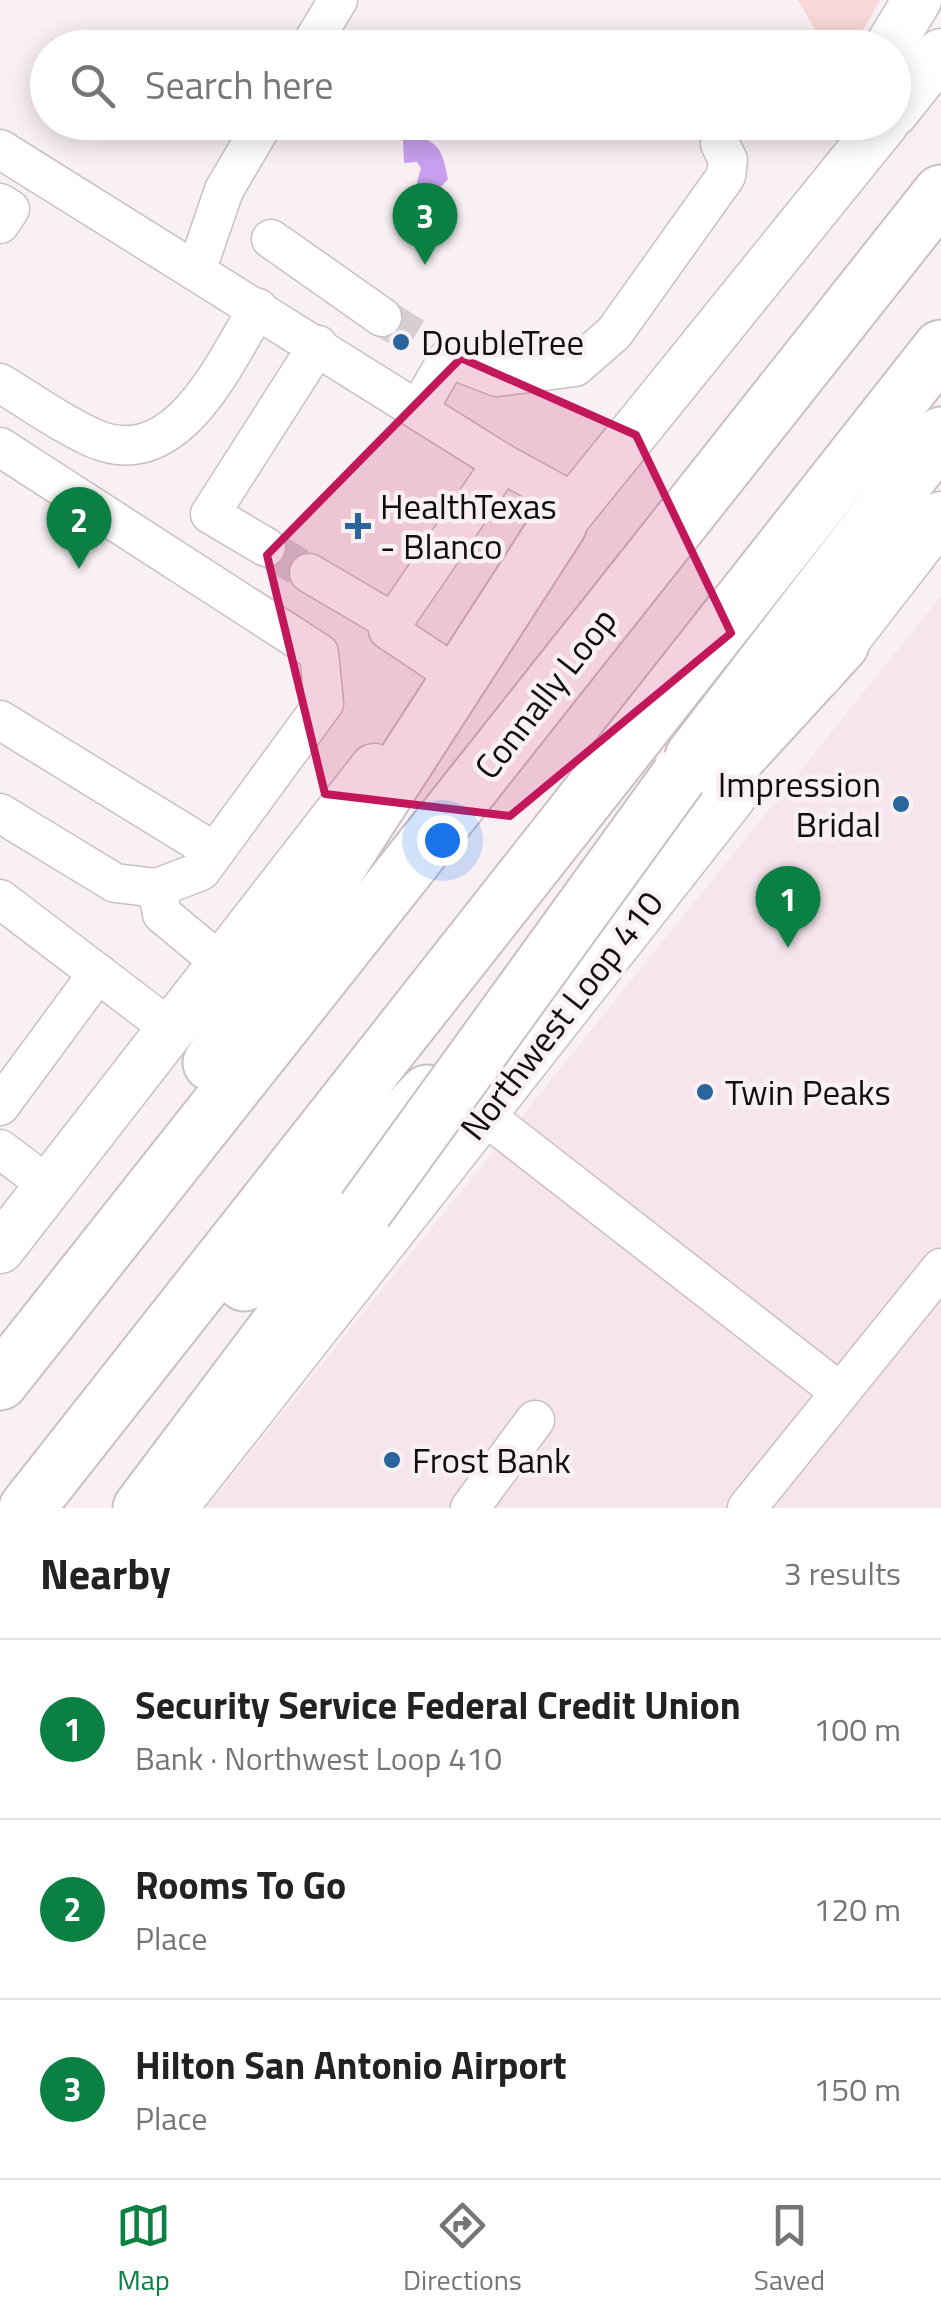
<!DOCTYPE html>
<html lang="en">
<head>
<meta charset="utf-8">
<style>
	:root { --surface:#fff; --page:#f2f2f2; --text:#222; --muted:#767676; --line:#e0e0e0; --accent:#0b8043 }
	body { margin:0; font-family:"Titillium Web",sans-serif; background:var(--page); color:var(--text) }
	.you { position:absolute; left:442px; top:840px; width:35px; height:35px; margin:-25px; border:8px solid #fff; border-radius:50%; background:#1a73e8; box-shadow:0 0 0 15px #1a73e833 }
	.badge { display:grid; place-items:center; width:65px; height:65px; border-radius:50%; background:var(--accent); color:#fff; font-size:32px; font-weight:700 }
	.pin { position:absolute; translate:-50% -82px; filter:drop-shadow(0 2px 5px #0008) }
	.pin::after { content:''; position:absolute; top:52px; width:35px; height:30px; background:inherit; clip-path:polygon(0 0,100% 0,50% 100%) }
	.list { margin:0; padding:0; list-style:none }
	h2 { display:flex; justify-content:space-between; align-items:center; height:130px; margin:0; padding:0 40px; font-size:42px }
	h2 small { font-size:32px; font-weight:400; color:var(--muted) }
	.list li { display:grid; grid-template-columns:65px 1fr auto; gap:30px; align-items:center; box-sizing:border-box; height:180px; padding:0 40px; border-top:2px solid var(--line) }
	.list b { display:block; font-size:38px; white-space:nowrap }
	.list p { margin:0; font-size:32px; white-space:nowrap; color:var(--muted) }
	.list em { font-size:32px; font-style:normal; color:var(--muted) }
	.icon { flex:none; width:55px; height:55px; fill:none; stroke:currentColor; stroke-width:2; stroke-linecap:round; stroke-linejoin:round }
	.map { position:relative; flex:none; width:941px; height:1508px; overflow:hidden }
	.search { position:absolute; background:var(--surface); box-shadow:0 5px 25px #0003; left:30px; right:30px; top:30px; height:110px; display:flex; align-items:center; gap:25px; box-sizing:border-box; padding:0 35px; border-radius:55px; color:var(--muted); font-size:38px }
	.sheet { height:670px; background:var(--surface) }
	nav { display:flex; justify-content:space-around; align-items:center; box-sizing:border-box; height:140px; border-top:2px solid var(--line); background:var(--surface); font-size:28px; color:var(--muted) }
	nav a { display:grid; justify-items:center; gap:5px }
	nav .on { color:var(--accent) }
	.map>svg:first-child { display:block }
	.built { fill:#f7e5ee }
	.green { fill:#f7d8d6 }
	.water { fill:#c8a0ef }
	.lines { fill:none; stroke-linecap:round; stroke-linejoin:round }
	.minor-tunnel { stroke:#d6ced2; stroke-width:38; stroke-dasharray:38 19; stroke-linecap:butt }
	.minor-casing { stroke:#c9c0c5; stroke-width:41 }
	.major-casing { stroke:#c9c0c5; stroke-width:51 }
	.highway-casing { stroke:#c9c0c5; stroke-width:59 }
	.minor { stroke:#fff; stroke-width:38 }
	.major { stroke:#fff; stroke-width:48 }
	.highway { stroke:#fff; stroke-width:55 }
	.highway-bridge-casing { stroke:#c9c0c5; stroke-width:59; stroke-linecap:butt }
	.highway-bridge { stroke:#fff; stroke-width:55 }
	.marked { fill:#c2185b; fill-opacity:0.2; stroke:#c2185b; stroke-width:8; stroke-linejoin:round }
	.poi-dot { fill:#2b659d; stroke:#f9f0f4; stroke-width:4 }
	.labels { text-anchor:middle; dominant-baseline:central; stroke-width:9; stroke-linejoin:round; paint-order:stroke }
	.poi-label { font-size:35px; fill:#110e10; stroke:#f9f0f4; text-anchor:start }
	.street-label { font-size:35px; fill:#110e10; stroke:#f9f0f4 }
</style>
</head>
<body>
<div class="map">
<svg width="941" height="1508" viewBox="0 0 941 1508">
	<rect width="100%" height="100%" fill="#f9f0f4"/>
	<path class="built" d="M 941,596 L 941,1508 L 206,1508 Z"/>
	<path class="green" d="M 798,0 L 880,0 L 861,34 L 822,42 Z"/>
	<path class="water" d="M 416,136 C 441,142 443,155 448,179 L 432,197 L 415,190 L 421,168 L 417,162 L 404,163 L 403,140 Z"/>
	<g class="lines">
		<g class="minor-tunnel">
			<path d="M 382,317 L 429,346"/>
			<path d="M 266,547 L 309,573"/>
		</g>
		<defs>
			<g id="minor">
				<path d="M 309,48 L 338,0"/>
				<path d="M 0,149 L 502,463 L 575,503"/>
				<path d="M 0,203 L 10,209 L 0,224"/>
				<path d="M 271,239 L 382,317"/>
				<path d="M 197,269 L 224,190 L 264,122"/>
				<path d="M 0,383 C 30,401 61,424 93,438 C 177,475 224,363 258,308"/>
				<path d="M 418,410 L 448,358 L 497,377 L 575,367 L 614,333 L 726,176 L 728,160 L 720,144"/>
				<path d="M 0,447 L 319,653 L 324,703 L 201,871 L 157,888 L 115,883 L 0,813"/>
				<path d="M 266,547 L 210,514 L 318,345"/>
				<path d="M 309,573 L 394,623"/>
				<path d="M 448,670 L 388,630 L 502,463"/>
				<path d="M 0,720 L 215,852"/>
				<path d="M 157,888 L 162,914 L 222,964"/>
				<path d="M 0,899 L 171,1029"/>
				<path d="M 0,1106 L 98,973"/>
				<path d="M 484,1115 L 840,1392"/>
				<path d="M 0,1149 L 49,1186"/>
				<path d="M 470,1508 L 535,1420"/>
				<path d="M 747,1508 L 941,1268"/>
			</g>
			<g id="major">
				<path d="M 888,48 L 917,0"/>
				<path d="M 894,112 L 941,53"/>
				<path d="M 535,555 L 885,122"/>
				<path d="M 818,675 L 941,516"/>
				<path d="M 0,1249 L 374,768"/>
				<path d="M 178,1501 L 733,795"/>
			</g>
			<g id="highway">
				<path d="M 693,757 L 941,435"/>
				<path d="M 638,865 L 841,644"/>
				<path d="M 211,1063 L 559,524"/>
				<path d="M 244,1283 L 427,1093"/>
				<path d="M 0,1382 L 941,193"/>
				<path d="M 27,1508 L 941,348"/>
				<path d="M 141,1508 L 365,1210"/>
			</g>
		</defs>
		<use href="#minor" class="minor-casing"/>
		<use href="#major" class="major-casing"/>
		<use href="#highway" class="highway-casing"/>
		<use href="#minor" class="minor"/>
		<use href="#major" class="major"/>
		<use href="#highway" class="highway"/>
		<defs>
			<path id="highway-bridge" d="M 365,1210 L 679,776"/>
		</defs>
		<use href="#highway-bridge" class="highway-bridge-casing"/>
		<use href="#highway-bridge" class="highway-bridge"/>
	</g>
	<path class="marked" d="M 461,358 L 636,435 L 731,633 L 510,816 L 325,794 L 267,555 Z"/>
	<g class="poi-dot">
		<circle cx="401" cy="342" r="10"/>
		<path d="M353 511h10v10h10v10h-10v10h-10v-10h-10v-10h10z"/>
		<circle cx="901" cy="804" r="10"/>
		<circle cx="705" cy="1092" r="10"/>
		<circle cx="392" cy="1460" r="10"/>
	</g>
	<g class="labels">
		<g class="poi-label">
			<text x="421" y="342">DoubleTree</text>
			<text x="380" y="506">HealthTexas<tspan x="380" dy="40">- Blanco</tspan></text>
			<text x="881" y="784" text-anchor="end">Impression<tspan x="881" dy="40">Bridal</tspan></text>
			<text x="725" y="1092">Twin Peaks</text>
			<text x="412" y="1460">Frost Bank</text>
		</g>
		<g class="street-label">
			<text transform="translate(545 693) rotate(-52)">Connally Loop</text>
			<text transform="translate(561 1015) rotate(-52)">Northwest Loop 410</text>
		</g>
	</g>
</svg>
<div class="you"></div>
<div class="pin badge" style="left:788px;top:948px">1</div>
<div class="pin badge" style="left:79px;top:569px">2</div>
<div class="pin badge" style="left:425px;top:265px">3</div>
<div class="search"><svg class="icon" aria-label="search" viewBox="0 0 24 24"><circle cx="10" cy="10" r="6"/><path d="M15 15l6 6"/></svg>Search here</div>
</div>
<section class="sheet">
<h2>Nearby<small>3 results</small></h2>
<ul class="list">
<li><span class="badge">1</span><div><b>Security Service Federal Credit Union</b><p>Bank · Northwest Loop 410</p></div><em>100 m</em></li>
<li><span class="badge">2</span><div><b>Rooms To Go</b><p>Place</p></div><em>120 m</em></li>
<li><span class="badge">3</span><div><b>Hilton San Antonio Airport</b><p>Place</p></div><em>150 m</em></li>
</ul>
</section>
<nav>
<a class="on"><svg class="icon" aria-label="map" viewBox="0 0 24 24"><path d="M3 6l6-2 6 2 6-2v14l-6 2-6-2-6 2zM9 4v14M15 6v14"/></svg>Map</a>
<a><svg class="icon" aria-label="directions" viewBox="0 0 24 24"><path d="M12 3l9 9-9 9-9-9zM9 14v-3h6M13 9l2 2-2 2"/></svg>Directions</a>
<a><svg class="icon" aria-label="saved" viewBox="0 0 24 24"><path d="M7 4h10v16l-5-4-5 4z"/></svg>Saved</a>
</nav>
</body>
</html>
